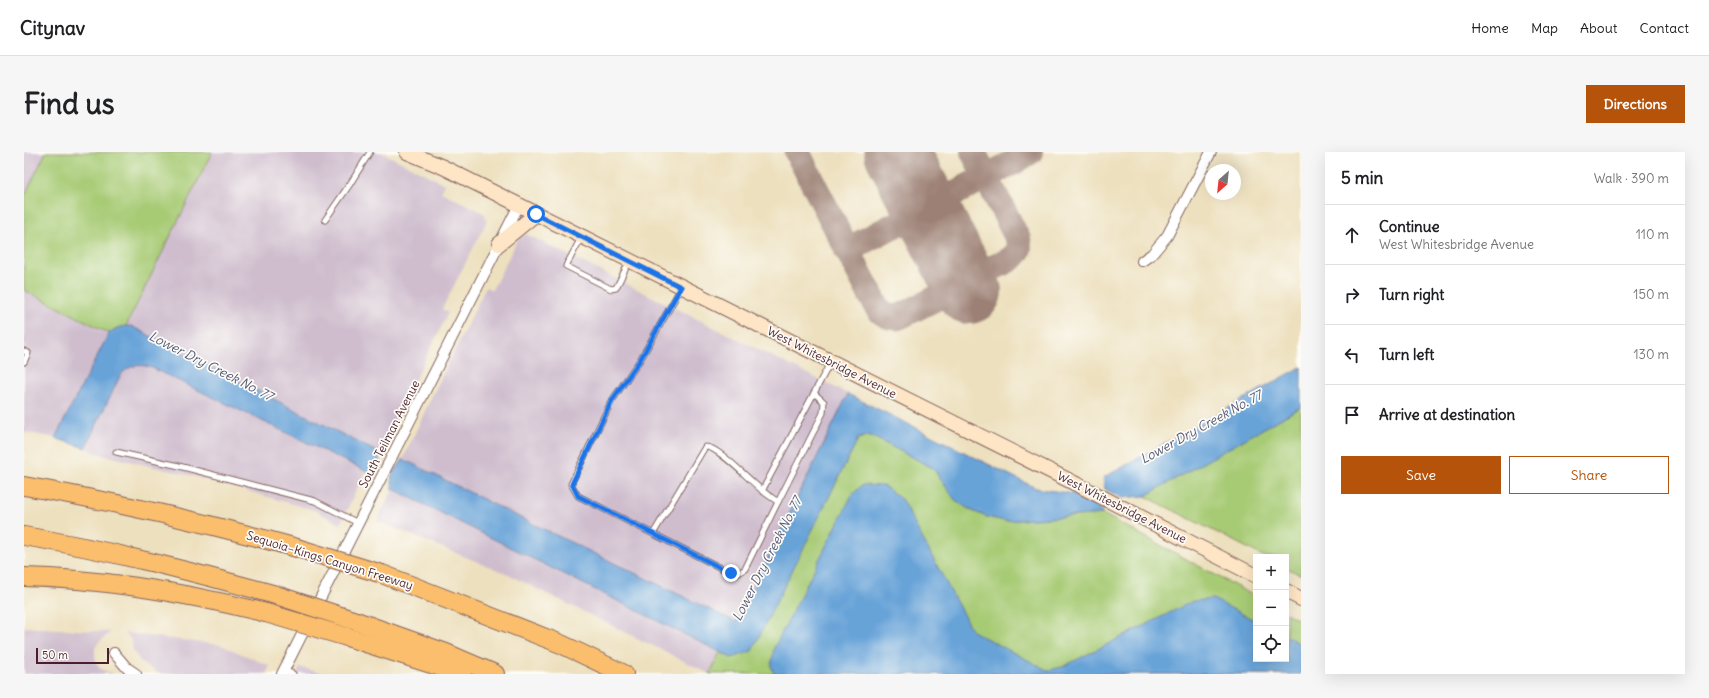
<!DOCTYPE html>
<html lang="en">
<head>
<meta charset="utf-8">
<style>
	:root { --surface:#fff; --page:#f6f6f6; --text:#202124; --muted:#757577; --line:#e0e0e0; --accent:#b45309 }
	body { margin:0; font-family:Delius,sans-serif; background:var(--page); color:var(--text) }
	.controls { position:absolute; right:12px; bottom:12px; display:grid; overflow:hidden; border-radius:0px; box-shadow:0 4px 16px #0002 }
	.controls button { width:36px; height:36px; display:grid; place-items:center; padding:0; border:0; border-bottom:1px solid var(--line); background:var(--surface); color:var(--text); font:20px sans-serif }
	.compass { position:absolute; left:1181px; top:12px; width:36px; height:36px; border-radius:50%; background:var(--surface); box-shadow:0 4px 16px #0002; rotate:207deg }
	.scale { position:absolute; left:12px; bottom:10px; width:73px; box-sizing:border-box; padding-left:4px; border:2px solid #4a1f2b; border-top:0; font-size:11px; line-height:14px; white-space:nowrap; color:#4a1f2b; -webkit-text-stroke:3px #fdfcf7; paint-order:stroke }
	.stop { position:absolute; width:12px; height:12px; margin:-9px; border:3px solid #1a73e8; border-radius:50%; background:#fff }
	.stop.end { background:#1a73e8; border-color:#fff; box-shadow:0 1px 4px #0008 }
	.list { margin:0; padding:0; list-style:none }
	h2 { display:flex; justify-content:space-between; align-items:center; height:52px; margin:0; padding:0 16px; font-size:17px }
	h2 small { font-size:13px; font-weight:400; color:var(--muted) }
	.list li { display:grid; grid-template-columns:26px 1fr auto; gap:12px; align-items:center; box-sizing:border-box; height:60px; padding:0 16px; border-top:1px solid var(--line) }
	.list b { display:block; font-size:15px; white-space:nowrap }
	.list p { margin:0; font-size:13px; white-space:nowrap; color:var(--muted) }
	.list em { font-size:13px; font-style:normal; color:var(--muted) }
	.actions { display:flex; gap:8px; padding:12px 16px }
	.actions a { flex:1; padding:9px 0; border:1px solid var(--accent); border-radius:0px; text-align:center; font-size:14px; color:var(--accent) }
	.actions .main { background:var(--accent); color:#fff }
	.icon { flex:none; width:22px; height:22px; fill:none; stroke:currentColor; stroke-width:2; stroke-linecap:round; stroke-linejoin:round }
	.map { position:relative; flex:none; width:1277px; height:522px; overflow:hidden; border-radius:0px }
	header { display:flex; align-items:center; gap:24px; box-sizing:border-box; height:56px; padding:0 20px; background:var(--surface); border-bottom:1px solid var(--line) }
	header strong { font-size:19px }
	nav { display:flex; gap:22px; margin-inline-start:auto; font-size:14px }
	.intro { display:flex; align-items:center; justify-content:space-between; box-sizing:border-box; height:96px; padding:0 24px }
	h1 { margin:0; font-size:28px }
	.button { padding:10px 18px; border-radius:0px; background:var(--accent); color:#fff; font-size:14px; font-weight:700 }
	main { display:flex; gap:24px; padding:0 24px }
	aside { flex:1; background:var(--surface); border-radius:0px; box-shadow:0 4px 16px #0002 }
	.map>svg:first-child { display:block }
	.industrial { fill:#cfbdce }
	.green { fill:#a7cb74; stroke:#787550 }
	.water { fill:#67a3d8; stroke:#586182 }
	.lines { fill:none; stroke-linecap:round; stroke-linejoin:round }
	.taxiway { stroke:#9c8074; stroke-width:26 }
	.runway { stroke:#9c8074; stroke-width:66 }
	.lane-casing { stroke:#83635e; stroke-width:7 }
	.street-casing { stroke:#83635e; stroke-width:12 }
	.secondary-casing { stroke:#83635e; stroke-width:16 }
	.highway-casing { stroke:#83635e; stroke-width:20 }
	.lane { stroke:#fff; stroke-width:5 }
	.street { stroke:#fff; stroke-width:10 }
	.secondary { stroke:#fde5c5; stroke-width:14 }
	.highway { stroke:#fabe6d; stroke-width:18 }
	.highway-bridge-casing { stroke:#83635e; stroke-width:20; stroke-linecap:butt }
	.highway-bridge { stroke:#fabe6d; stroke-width:18 }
	.route { stroke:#1a73e8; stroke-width:5 }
	.labels { text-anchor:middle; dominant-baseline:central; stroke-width:3.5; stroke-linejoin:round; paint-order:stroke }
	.street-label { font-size:12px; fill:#4a1f2b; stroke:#fdfcf7 }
	.water-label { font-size:13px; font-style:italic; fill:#575a79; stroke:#fdfcf7 }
</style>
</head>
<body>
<header>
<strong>Citynav</strong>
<nav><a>Home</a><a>Map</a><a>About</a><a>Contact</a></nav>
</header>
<div class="intro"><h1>Find us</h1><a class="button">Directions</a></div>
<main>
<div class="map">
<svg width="1277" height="522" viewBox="0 0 1277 522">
	<rect width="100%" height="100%" fill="#fdfcf7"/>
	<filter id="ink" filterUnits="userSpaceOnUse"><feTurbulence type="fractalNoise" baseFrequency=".025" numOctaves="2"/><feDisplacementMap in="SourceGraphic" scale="8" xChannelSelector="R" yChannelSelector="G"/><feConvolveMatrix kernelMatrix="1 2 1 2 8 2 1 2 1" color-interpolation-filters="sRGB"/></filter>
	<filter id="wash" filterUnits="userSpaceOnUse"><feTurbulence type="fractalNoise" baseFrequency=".012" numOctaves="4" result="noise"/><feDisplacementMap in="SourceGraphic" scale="16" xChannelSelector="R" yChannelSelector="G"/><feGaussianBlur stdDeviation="0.9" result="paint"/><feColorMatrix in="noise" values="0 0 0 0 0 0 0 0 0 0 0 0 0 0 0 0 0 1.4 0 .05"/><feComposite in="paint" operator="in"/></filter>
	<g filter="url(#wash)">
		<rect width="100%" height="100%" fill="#ede0be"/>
		<g class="industrial">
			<path d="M 0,0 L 22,0 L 0,45 Z"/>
			<path d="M 188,0 L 357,0 L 421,32 L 417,40 L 460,61 L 463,69 L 418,157 L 424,161 L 355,301 L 107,174 L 102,174 Z"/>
			<path d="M 502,82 L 824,242 L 712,470 L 501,368 L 379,307 L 409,242 L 462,135 L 468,138 L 495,85 Z"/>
			<path d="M 0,138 L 85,181 L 31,286 L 0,280 Z"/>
			<path d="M 113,212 L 126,215 L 342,318 L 316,372 L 290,358 L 165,323 L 75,302 L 61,296 L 97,222 L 104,215 Z"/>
			<path d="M 369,337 L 696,500 L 686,522 L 481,421 L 353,369 Z"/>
			<path d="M 0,475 L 87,480 L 75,490 L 71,496 L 71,503 L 72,510 L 76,516 L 89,522 L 0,522 Z"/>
			<path d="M 100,481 L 197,493 L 246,514 L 242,522 L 137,522 L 123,515 L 115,508 L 109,498 L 106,486 Z"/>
			<path d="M 276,515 L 300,522 L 273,522 Z"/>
		</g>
		<g class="green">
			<path d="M 22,0 L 188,0 L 102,174 L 93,176 L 85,181 L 0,138 L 0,45 Z"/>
			<path d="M 1277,255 L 1277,423 L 1262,416 L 1262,405 L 1241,405 L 1121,344 Z"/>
			<path d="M 845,283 L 909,316 L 921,334 L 946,358 L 963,365 L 981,369 L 1079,362 L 1232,445 L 1232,507 L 1262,507 L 1262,461 L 1277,469 L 1277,522 L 686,522 L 696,500 L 708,506 L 834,287 Z"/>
		</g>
		<g class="water">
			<path d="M 102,174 L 107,174 L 355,301 C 356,311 356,316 346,321 L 126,215 C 113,212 107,213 97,222 L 61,296 L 31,286 L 85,181 L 93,176 Z"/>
			<path d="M 1277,215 L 1277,255 L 1121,344 L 1098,346 L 1081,337 L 1079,326 Z"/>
			<path d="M 824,242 L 1012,336 L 1050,342 L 1075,354 L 1079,362 L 981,369 L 963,365 L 946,358 L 931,348 L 909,316 L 845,283 L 834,287 L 728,499 L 708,506 L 369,337 L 367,324 L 379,307 L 501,368 L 712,470 Z"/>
			<path d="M 838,333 L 860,334 L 878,348 L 948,479 L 1023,518 L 1038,515 L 1169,449 L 1189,447 L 1232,469 L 1232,507 L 1262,507 L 1262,484 L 1277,492 L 1277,522 L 750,522 L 747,514 L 750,496 L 828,343 Z"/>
		</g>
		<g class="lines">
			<g class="taxiway">
				<path d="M 773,0 L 853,155 C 859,163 866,166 875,165 L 926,139 C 937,127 931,116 926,103"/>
				<path d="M 823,98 L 990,10 L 1006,0"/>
				<path d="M 926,103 C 932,110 938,118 947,120 C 957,122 986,110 992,102 C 996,97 995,92 994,87 L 949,0"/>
			</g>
			<path class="runway" d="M 873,0 L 945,139"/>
		</g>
	</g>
	<g filter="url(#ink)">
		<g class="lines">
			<defs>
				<g id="lane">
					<path d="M 301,68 L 326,32 L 346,0"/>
					<path d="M 557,86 L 542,114 L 587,137 L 592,136 L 605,110"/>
					<path d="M 0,199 L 4,201 L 0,210"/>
					<path d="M 92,300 L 151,313 L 291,349 L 334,371"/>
					<path d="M 738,339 L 806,211"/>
					<path d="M 754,350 L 799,261 L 800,250 L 790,241"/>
					<path d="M 629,382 L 681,295 C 693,293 727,330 739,339 C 743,343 749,346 754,350 L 721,417 L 713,422 L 707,421 L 554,344 L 547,332 L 587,250 L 616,208 L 657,136"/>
					<path d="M 260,518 L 269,522"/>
				</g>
				<g id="street">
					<path d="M 1118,109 L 1128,102 L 1143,84 L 1187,0"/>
					<path d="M 90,501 L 103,516 L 112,522"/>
					<path d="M 258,522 L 495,53"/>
				</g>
				<g id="secondary">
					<path d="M 383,0 L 419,15 L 495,53 L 1062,337 L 1232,424"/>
					<path d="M 475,92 L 512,62"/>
					<path d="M 1262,439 L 1277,447"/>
				</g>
				<g id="highway">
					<path d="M 0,334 C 93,350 183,371 273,396"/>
					<path d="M 0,384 C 85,398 169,420 252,443"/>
					<path d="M 358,422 L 537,492 L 600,522"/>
					<path d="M 0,425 C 82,427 163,441 242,461"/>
					<path d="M 332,469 L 422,501 L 471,522"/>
					<path d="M 323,485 L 438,522"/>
				</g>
			</defs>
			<use href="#lane" class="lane-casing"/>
			<use href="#street" class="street-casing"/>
			<use href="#secondary" class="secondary-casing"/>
			<use href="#highway" class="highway-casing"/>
			<use href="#lane" class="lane"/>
			<use href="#street" class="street"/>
			<use href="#secondary" class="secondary"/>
			<use href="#highway" class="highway"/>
			<defs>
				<g id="highway-bridge">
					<path d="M 273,396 L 358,422"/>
					<path d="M 252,443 L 332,469"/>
					<path d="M 242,461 L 323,485"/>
				</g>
			</defs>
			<use href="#highway-bridge" class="highway-bridge-casing"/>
			<use href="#highway-bridge" class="highway-bridge"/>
		</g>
	</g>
	<g class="lines" filter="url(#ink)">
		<path class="route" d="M 512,62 L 657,135 L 616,208 L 587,250 L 548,332 L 554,344 L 707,421"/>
	</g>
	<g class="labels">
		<g class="street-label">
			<text transform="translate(808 210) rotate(27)">West Whitesbridge Avenue</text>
			<text transform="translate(365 282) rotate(-63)">South Teilman Avenue</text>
			<text transform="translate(1098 355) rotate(27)">West Whitesbridge Avenue</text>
			<text transform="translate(306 408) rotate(17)">Sequoia–Kings Canyon Freeway</text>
		</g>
		<g class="water-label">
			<text transform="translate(187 214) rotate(27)">Lower Dry Creek No. 77</text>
			<text transform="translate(1177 275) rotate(-29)">Lower Dry Creek No. 77</text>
			<text transform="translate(743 407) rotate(-63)">Lower Dry Creek No. 77</text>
		</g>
	</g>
</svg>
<div class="controls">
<button>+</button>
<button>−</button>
<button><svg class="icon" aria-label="locate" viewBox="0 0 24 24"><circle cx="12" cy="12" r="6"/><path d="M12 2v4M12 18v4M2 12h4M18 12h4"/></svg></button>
</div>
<svg class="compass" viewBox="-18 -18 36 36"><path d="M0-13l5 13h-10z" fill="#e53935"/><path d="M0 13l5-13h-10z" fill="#757577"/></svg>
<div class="scale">50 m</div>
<div class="stop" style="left:512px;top:62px"></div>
<div class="stop end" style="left:707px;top:421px"></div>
</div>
<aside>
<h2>5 min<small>Walk · 390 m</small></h2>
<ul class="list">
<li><svg class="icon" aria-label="ahead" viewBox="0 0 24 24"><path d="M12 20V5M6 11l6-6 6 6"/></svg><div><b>Continue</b><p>West Whitesbridge Avenue</p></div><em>110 m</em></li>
<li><svg class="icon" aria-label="right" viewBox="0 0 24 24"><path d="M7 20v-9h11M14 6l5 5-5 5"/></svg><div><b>Turn right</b></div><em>150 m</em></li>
<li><svg class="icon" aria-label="left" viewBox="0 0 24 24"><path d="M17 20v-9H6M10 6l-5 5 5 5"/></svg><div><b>Turn left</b></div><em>130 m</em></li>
<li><svg class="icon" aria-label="arrive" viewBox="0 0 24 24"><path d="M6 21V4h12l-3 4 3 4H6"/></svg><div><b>Arrive at destination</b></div></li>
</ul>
<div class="actions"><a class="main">Save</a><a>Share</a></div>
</aside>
</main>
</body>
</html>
